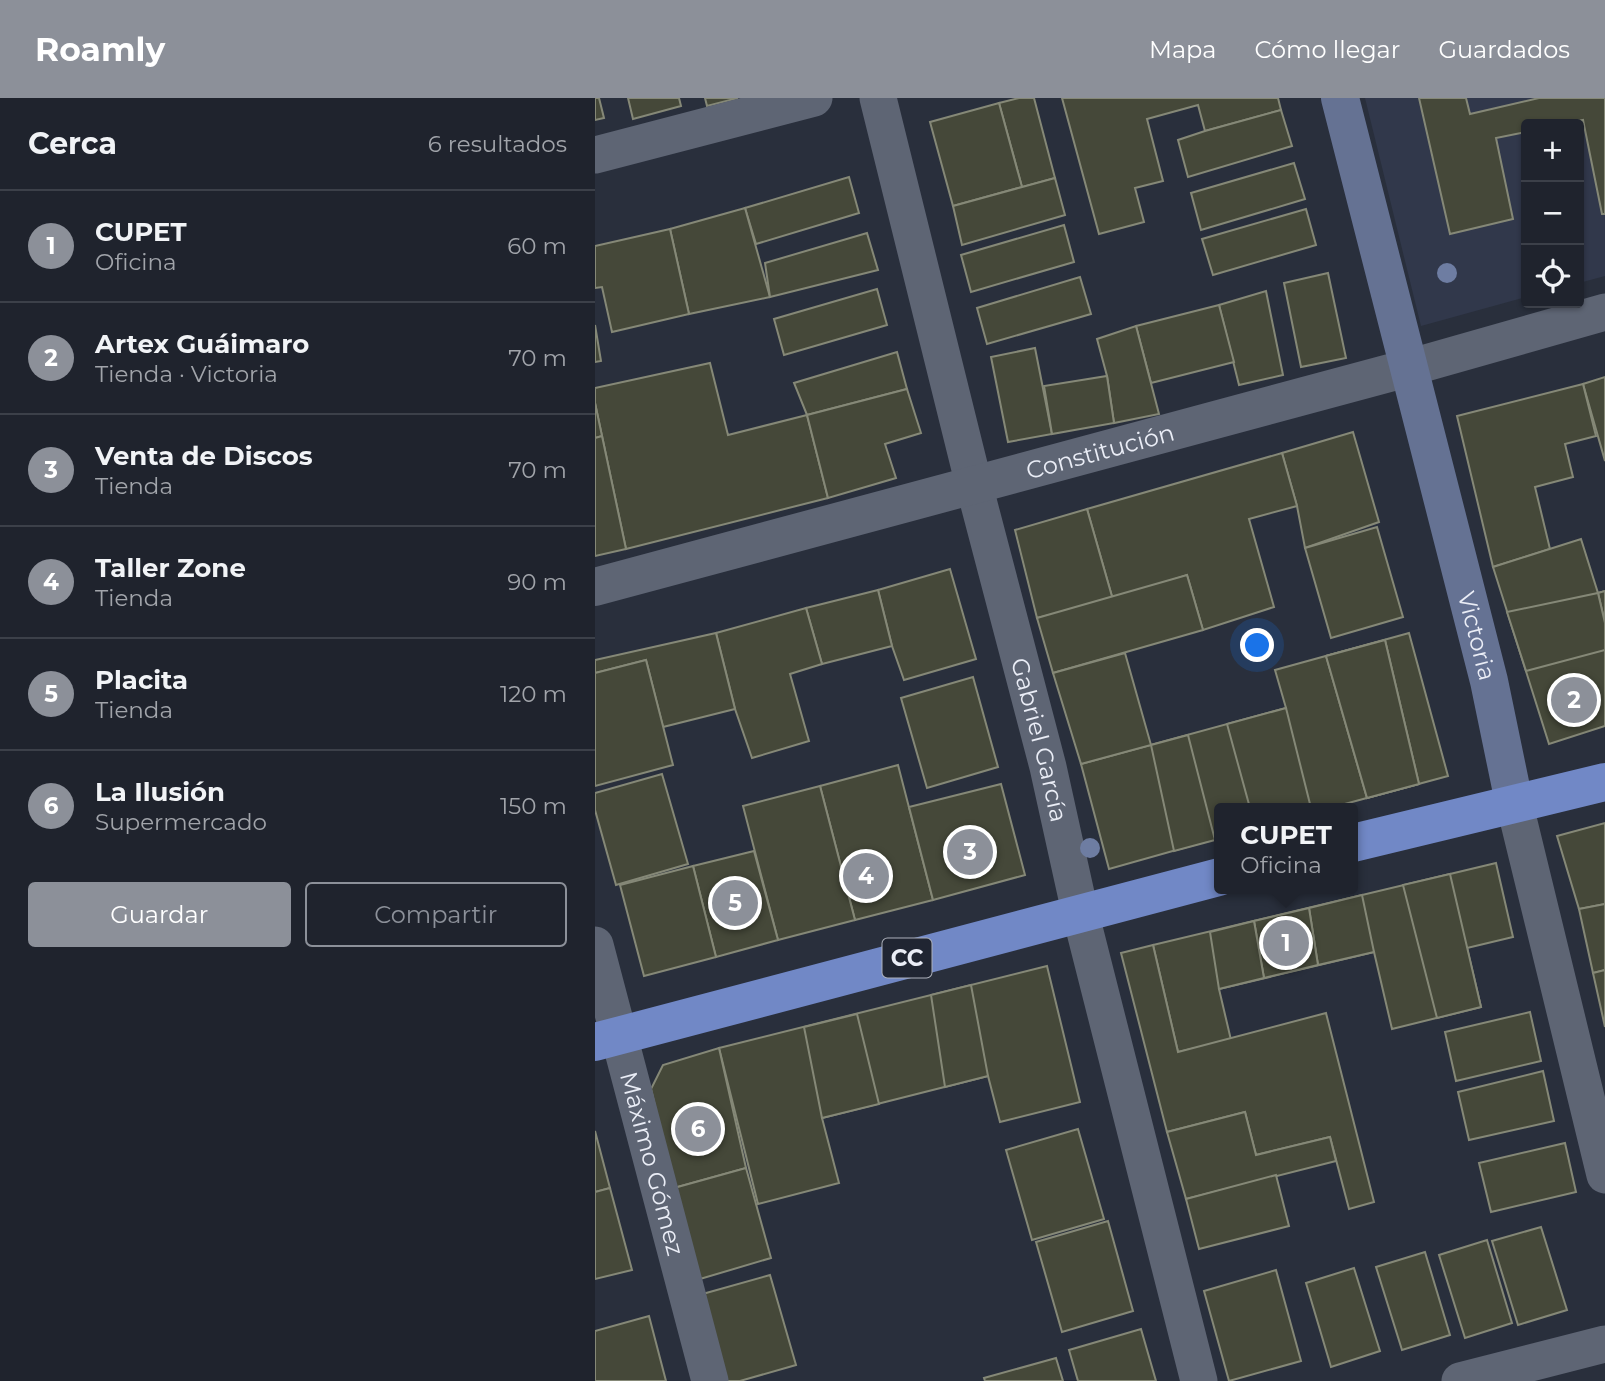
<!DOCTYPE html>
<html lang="es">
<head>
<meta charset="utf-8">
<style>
	:root { --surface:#1f232d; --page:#2c2f39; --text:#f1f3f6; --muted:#a1a4aa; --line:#3c4049; --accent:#8c9099 }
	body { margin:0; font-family:Montserrat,sans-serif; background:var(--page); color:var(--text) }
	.controls { position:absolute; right:21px; top:21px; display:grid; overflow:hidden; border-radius:7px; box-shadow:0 2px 5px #0004 }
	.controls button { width:63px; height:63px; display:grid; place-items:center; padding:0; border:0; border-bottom:2px solid var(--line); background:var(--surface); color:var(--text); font:35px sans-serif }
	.you { position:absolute; left:663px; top:548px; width:24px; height:24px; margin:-18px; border:5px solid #fff; border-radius:50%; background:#1a73e8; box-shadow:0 0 0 10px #1a73e833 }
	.badge { display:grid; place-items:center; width:46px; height:46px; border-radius:50%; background:var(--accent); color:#fff; font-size:23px; font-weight:700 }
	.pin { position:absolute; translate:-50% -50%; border:4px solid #fff; box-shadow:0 2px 7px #0006 }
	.popup { position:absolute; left:619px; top:705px; width:144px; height:91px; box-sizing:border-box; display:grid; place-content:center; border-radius:7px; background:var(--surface); filter:drop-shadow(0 2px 5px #0005); font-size:23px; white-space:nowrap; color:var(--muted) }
	.popup b { font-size:26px; color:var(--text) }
	.popup::after { content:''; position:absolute; left:50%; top:100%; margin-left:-14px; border:14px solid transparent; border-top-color:var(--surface) }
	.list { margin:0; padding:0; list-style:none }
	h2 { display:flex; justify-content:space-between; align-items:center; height:91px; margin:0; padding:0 28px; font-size:30px }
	h2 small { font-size:23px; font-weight:400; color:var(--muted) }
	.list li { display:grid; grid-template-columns:46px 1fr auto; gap:21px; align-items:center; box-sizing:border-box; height:112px; padding:0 28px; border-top:2px solid var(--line) }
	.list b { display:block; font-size:26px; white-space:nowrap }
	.list p { margin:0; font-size:23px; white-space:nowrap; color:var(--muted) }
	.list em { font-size:23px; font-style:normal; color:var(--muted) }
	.actions { display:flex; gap:14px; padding:21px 28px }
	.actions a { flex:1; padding:16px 0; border:2px solid var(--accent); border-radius:7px; text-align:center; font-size:24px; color:var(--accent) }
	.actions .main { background:var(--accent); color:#fff }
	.icon { flex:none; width:38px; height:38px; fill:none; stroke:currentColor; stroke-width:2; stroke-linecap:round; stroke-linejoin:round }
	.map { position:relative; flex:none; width:1010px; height:1283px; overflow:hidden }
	header { display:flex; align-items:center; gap:42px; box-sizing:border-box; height:98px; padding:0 35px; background:var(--accent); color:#fff }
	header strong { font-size:33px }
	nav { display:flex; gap:38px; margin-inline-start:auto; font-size:24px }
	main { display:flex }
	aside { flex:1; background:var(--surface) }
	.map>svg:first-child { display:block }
	.built { fill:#31384b }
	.building { fill:#454839; stroke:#858877; stroke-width:2 }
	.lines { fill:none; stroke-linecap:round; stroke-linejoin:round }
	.minor { stroke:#5e6574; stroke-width:37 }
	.tertiary { stroke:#5e6574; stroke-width:38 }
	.secondary { stroke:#657293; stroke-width:38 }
	.trunk { stroke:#7188c6; stroke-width:38 }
	.tree { fill:#6e7da2 }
	.labels { text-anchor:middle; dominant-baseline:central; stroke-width:7; stroke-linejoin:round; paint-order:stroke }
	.shield { fill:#202532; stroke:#adb1bb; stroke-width:2 }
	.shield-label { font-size:23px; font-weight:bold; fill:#eaedf6 }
	.street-label { font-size:24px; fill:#eaedf6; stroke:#202532 }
</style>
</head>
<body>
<header>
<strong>Roamly</strong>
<nav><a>Mapa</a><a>Cómo llegar</a><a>Guardados</a></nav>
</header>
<main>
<aside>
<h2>Cerca<small>6 resultados</small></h2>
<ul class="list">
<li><span class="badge">1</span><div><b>CUPET</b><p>Oficina</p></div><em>60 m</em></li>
<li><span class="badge">2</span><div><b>Artex Guáimaro</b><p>Tienda · Victoria</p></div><em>70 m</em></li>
<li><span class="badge">3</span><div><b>Venta de Discos</b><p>Tienda</p></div><em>70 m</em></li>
<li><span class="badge">4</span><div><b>Taller Zone</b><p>Tienda</p></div><em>90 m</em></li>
<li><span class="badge">5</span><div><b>Placita</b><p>Tienda</p></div><em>120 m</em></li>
<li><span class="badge">6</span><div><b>La Ilusión</b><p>Supermercado</p></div><em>150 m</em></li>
</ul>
<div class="actions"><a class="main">Guardar</a><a>Compartir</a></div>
</aside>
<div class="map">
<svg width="1010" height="1283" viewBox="0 0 1010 1283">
	<rect width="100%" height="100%" fill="#292f3c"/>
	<path class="built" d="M 770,0 L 1010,0 L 1010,178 L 984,185 L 984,26 L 931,26 L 931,199 L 826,228 Z"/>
	<g class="building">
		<path d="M 0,0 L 4,0 L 9,20 L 0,22 Z"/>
		<path d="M 33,0 L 84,0 L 86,8 L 38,21 Z"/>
		<path d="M 110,0 L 143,0 L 112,8 Z"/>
		<path d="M 424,0 L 439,0 L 460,80 L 427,89 L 404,5 Z"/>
		<path d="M 467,0 L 683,0 L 686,12 L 610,33 L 603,7 L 552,21 L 568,83 L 540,90 L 549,124 L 504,136 Z"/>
		<path d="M 824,0 L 871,0 L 875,16 L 944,0 L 1010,0 L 1010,116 L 1007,116 L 988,22 L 966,26 L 931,26 L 931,34 L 901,40 L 918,121 L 855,136 Z"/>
		<path d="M 404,5 L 427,89 L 358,108 L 335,24 Z"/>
		<path d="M 686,12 L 697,48 L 593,79 L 583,42 L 610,33 Z"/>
		<path d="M 699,65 L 710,101 L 606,132 L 596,95 Z"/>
		<path d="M 254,79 L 264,115 L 161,146 L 150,110 Z"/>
		<path d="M 460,80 L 470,117 L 367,147 L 358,108 Z"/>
		<path d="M 150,110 L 175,199 L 94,216 L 75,131 Z"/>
		<path d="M 711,111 L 721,147 L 618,177 L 607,141 Z"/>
		<path d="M 469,127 L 479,164 L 376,194 L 366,157 Z"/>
		<path d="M 75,131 L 94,216 L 17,234 L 7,189 L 0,190 L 0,148 Z"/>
		<path d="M 272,135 L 283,172 L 175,199 L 170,165 Z"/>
		<path d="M 733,175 L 751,260 L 706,269 L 689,185 Z"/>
		<path d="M 485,179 L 496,216 L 392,246 L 382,210 Z"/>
		<path d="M 282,191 L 292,227 L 189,257 L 179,221 Z"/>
		<path d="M 671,193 L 688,277 L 644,287 L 624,207 Z"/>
		<path d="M 624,207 L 639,264 L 556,285 L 541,228 Z"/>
		<path d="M 0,227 L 6,263 L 0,264 Z"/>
		<path d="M 541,228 L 564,316 L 519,325 L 512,278 L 502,241 Z"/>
		<path d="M 440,250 L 457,336 L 413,344 L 396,259 Z"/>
		<path d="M 302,254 L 312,291 L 212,317 L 199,285 Z"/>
		<path d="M 115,265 L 133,337 L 212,317 L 233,400 L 31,451 L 0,305 L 0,290 Z"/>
		<path d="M 512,278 L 519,325 L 457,336 L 449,288 Z"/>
		<path d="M 1010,279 L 1010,363 L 988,286 Z"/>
		<path d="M 988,286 L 1001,338 L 970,346 L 978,379 L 940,389 L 955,451 L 898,469 L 862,318 Z"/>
		<path d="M 312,291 L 326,335 L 290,346 L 301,380 L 233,400 L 212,317 Z"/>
		<path d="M 0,305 L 7,338 L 0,340 Z"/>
		<path d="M 758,334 L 784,424 L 710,450 L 702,408 L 687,355 Z"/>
		<path d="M 7,338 L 31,451 L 0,458 L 0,340 Z"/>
		<path d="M 687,355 L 702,408 L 654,421 L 679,509 L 608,532 L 592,477 L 518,502 L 492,411 Z"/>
		<path d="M 492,411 L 518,502 L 442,520 L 420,432 Z"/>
		<path d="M 782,429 L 808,519 L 736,540 L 710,450 Z"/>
		<path d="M 986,441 L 1003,495 L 1010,493 L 1010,628 L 954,646 L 898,469 Z"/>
		<path d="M 355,471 L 381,561 L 309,582 L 297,548 L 283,492 Z"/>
		<path d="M 592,477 L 608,532 L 458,575 L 442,520 Z"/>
		<path d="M 283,492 L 297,548 L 227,566 L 211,510 Z"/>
		<path d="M 1010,493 L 1010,525 L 1003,495 Z"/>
		<path d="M 1003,495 L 1010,525 L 1010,552 L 931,573 L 912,514 Z"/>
		<path d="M 211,510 L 227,566 L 195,576 L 214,643 L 157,660 L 140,611 L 121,535 Z"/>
		<path d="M 121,535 L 140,611 L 68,629 L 51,562 L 0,575 L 0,562 Z"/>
		<path d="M 814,535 L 853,678 L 735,710 L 624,710 L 624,740 L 514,771 L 486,666 L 691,610 L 680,572 Z"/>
		<path d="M 790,542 L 824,686 L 772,700 L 731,558 Z"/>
		<path d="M 790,542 L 824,686 L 772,700 L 731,558 Z"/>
		<path d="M 530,555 L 556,647 L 486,666 L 458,575 Z"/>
		<path d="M 51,562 L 78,667 L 0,688 L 0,575 Z"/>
		<path d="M 378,579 L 403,669 L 332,690 L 306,600 Z"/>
		<path d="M 691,610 L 716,710 L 655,710 L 632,626 Z"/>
		<path d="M 593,637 L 620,742 L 579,753 L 556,647 Z"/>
		<path d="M 303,667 L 338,802 L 260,822 L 225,688 Z"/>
		<path d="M 67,676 L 93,766 L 21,787 L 0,712 L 0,695 Z"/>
		<path d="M 406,686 L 430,777 L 338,802 L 314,709 Z"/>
		<path d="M 225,688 L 260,822 L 183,842 L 148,708 Z"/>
		<path d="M 1010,725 L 1010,806 L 984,811 L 962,738 Z"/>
		<path d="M 159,753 L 183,842 L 121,859 L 98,768 Z"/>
		<path d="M 901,765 L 918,839 L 872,850 L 886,909 L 797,931 L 779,854 L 624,891 L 636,942 L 583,954 L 558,847 Z"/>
		<path d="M 98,768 L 121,859 L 49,878 L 25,787 Z"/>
		<path d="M 855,776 L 886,909 L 842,920 L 808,787 Z"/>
		<path d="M 767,797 L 779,854 L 723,867 L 714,810 Z"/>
		<path d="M 1010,806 L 1010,872 L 998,875 L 984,811 Z"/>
		<path d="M 714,810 L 723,867 L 669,880 L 659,823 Z"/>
		<path d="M 659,823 L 669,880 L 624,891 L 615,834 Z"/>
		<path d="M 558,847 L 583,954 L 731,915 L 779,1104 L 754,1111 L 735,1039 L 661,1057 L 650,1014 L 572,1034 L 526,855 Z"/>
		<path d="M 452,868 L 485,1004 L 405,1024 L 393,978 L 227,1020 L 244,1085 L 163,1106 L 124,950 Z"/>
		<path d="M 1010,872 L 1010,929 L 998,875 Z"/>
		<path d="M 376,887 L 393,978 L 350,989 L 336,897 Z"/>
		<path d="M 935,914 L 946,963 L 861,983 L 850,934 Z"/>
		<path d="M 262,916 L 284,1006 L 227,1020 L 209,929 Z"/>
		<path d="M 124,950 L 151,1070 L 79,1090 L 56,991 L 68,967 Z"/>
		<path d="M 948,973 L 959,1023 L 874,1042 L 863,994 Z"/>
		<path d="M 650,1014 L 661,1057 L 735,1039 L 741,1063 L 591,1101 L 572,1034 Z"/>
		<path d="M 483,1031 L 509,1121 L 437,1142 L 411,1052 Z"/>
		<path d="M 0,1033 L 15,1090 L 0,1094 Z"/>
		<path d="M 970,1045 L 981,1094 L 896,1114 L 884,1065 Z"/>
		<path d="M 151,1070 L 176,1160 L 105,1181 L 79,1090 Z"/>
		<path d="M 681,1077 L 694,1128 L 604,1151 L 591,1101 Z"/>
		<path d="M 15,1090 L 37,1172 L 0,1181 L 0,1094 Z"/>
		<path d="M 513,1123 L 538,1213 L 467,1234 L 441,1144 Z"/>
		<path d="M 946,1129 L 972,1212 L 923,1227 L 897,1143 Z"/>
		<path d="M 892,1142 L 917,1225 L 870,1240 L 844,1157 Z"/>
		<path d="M 830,1154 L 855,1237 L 807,1252 L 781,1169 Z"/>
		<path d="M 759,1170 L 785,1253 L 736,1269 L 711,1185 Z"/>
		<path d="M 681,1172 L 706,1263 L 634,1283 L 609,1193 Z"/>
		<path d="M 175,1177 L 201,1267 L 145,1283 L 128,1283 L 104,1197 Z"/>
		<path d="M 54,1218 L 71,1283 L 0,1283 L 0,1233 Z"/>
		<path d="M 546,1231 L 561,1283 L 483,1283 L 474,1252 Z"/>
		<path d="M 461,1260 L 468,1283 L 390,1283 L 389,1280 Z"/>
	</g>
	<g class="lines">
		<g class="minor">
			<path id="s1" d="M 283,0 L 379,387 L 453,669 L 485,814 L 604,1283"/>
			<path d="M 0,57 L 219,0"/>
			<path d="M 813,270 L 1010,214"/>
			<path d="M 919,704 L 1010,1077"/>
			<path id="s2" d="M 0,847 L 115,1283"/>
			<path d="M 865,1283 L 1010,1246"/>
		</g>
		<path class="tertiary" id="s3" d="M 0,489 L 813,270"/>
		<path class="secondary" id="s4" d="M 745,0 L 894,583 L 919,704"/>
		<g class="trunk">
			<path d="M 758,745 L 1010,684"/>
			<path d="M 0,944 L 624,779"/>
		</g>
	</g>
	<g class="tree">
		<circle cx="852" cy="175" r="10"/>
		<circle cx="495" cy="750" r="10"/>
	</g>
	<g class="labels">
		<rect class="shield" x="287.5" y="840.5" width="49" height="39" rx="5"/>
		<g class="shield-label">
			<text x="312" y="860">CC</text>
		</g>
		<g class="street-label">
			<text stroke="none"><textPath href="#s3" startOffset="523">Constitución</textPath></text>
			<text stroke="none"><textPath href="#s4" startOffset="555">Victoria</textPath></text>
			<text stroke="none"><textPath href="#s1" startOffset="662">Gabriel García</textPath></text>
			<text stroke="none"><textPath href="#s2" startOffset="226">Máximo Gómez</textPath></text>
		</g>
	</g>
</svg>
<div class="controls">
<button>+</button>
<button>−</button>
<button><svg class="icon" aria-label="locate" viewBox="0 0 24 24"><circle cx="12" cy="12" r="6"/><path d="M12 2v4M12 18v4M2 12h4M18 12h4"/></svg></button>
</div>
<div class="you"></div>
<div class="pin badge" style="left:691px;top:845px">1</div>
<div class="popup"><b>CUPET</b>Oficina</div>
<div class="pin badge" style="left:979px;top:602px">2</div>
<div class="pin badge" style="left:375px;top:754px">3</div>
<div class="pin badge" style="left:271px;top:778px">4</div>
<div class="pin badge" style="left:140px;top:805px">5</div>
<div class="pin badge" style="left:103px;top:1031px">6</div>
</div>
</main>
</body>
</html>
